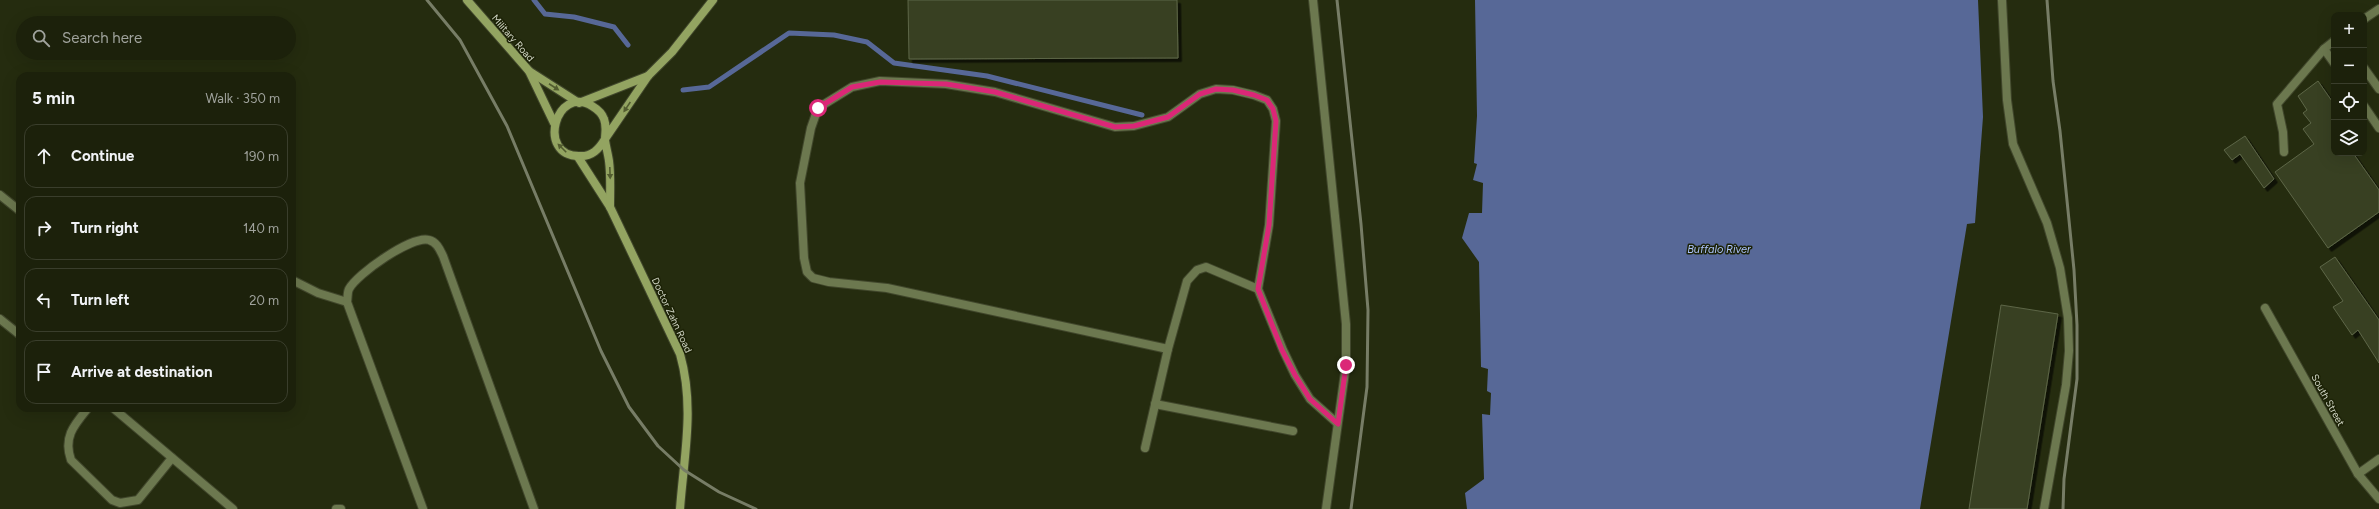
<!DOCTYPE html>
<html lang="en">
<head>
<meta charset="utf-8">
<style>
	:root { --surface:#1c210b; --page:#252914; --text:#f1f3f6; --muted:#a0a39d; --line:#3a3e2c }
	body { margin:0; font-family:Figtree,sans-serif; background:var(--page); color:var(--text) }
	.controls { position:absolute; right:12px; top:12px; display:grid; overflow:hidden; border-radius:8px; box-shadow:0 4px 16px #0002 }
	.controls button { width:36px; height:36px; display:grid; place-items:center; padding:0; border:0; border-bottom:1px solid var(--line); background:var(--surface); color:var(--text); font:20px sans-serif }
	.stop { position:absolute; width:12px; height:12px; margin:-9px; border:3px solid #db2777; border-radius:50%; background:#fff }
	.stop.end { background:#db2777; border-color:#fff; box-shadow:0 1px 4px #0008 }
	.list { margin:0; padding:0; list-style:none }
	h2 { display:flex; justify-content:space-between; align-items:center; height:52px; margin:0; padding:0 16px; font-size:17px }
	h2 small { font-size:13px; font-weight:400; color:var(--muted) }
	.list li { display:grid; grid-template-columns:26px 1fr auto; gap:12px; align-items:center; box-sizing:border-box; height:64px; margin:0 8px 8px; padding:0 8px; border:1px solid var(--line); border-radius:12px }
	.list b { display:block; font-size:15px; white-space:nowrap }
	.list em { font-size:13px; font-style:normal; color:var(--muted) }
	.icon { flex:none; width:22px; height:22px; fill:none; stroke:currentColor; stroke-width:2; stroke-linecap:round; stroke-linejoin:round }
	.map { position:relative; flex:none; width:2379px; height:509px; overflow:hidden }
	.search { position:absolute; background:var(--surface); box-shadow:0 4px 16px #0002; left:16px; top:16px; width:280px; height:44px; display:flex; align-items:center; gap:10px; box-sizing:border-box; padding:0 14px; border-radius:22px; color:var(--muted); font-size:15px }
	.panel { position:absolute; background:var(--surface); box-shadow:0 4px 16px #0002; left:16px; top:72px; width:280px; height:340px; border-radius:12px }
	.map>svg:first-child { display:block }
	.water { fill:#576897 }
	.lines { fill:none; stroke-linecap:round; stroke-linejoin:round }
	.stream { stroke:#576897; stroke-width:5 }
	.building { fill:#394124; stroke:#5d6647; filter:url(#shadow) }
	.lane-casing { stroke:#41472c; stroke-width:10 }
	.street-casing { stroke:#41472c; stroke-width:10 }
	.secondary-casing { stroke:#41472c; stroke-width:10 }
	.lane { stroke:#6c784f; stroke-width:8 }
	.street { stroke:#6c784f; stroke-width:8 }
	.secondary { stroke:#93a461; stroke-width:8 }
	.rail { stroke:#777d66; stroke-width:3 }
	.oneway { fill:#525c2f }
	.route { stroke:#db2777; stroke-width:5 }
	.labels { text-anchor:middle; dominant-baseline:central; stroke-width:3; stroke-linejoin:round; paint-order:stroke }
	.street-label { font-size:10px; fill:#d1d6c5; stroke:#1c2206 }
	.water-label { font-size:11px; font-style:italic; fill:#aec5ff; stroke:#1c2206 }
</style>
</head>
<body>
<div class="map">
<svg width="2379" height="509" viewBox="0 0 2379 509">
	<defs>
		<filter id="shadow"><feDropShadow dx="3.5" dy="3.5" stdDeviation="0" flood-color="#0009"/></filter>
	</defs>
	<rect width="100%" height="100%" fill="#252c0f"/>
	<path class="water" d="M 1475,0 L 1978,0 L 1983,117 L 1975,223 L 1967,224 L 1920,509 L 1467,509 L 1465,493 L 1484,479 L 1482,414 L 1490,415 L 1491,393 L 1487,391 L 1488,369 L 1481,367 L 1479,262 L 1462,238 L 1469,213 L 1482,213 L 1483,183 L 1473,180 L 1477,164 L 1474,163 L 1477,116 Z"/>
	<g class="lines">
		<g class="stream">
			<path d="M 534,0 L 545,14 L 574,17 L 614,27 L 628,45"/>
			<path d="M 683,90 L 709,87 L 789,33 L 834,35 L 867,42 L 894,63 L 987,76 L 1142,115"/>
		</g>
	</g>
	<g class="building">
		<path d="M 908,0 L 1177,0 L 1178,58 L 909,59 Z"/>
		<path d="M 2318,81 L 2334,104 L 2334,153 L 2353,153 L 2379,190 L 2379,212 L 2328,248 L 2275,172 L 2314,144 L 2303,129 L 2311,123 L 2303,113 L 2307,110 L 2298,96 Z"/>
		<path d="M 2245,136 L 2274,179 L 2264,188 L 2240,154 L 2232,160 L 2224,150 Z"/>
		<path d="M 2335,257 L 2379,320 L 2379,363 L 2358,330 L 2352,335 L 2333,307 L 2343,301 L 2320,267 Z"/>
		<path d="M 2001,305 L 2058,314 L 2027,509 L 1969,509 Z"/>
	</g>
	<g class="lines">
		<defs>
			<g id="lane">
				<path d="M 2002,0 L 2007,100 L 2013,144 L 2047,223 L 2054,247 L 2060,268 L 2068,318 L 2069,351 L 2066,385 L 2044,509"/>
				<path d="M 2284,152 L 2283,132 L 2277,104 L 2324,49"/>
				<path d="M 0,195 L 20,211"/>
				<path d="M 1168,349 L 887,288 L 829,282 L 813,278 L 807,272 L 804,258 L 800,183 L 811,128 L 818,108 L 852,87 L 880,81 L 946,84 L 995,92 L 1115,127 L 1134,126 L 1168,117 L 1200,94 L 1216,89 L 1233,90 L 1254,95 L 1267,100 L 1273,109 L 1276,121 L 1269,225 L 1258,289 L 1283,350 L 1295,375 L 1310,399 L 1337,423"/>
				<path d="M 1155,404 L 1293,431"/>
				<path d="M 88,408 C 74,425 63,437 71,460 L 112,500 L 120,503 L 138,500 L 172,458"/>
				<path d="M 1145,448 L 1168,349 L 1187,281 L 1197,270 L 1206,267 L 1258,289"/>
				<path d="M 336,509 L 341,509"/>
			</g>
			<g id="street">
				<path d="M 1313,0 L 1346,324 L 1346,365 L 1326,509"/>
				<path d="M 2364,19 L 2379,9"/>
				<path d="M 2334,41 L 2324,49 L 2334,63"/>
				<path d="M 2364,68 L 2379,89"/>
				<path d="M 2364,106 L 2379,128"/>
				<path d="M 292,280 L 318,293 L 347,302"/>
				<path d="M 2265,308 L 2358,474 L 2379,499"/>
				<path d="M 0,319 L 20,335"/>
				<path d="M 113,408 L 233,509"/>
				<path d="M 2358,474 L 2379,459"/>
				<path d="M 423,509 L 347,302 C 348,298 347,293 349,289 C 357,274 412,235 429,240 C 437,242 440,250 443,256 L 534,509"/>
			</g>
			<g id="secondary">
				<path d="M 467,0 L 529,71 L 554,123"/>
				<path d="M 529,71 L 579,103 L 648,76"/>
				<path d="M 578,157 L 610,207 L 680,354 C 695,407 684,455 680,509"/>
				<path d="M 610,207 C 610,192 611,176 609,161 C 608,154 606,147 605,140 C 605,132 607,127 604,119 C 602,113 597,109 592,106 C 556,84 536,156 579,156 C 592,157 599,149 605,139 L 648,76 L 672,52 L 713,0"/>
			</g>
		</defs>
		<use href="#lane" class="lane-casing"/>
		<use href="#street" class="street-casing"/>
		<use href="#secondary" class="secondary-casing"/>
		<use href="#lane" class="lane"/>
		<use href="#street" class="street"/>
		<use href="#secondary" class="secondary"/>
		<g class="rail">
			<path d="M 427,0 L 460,40 L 507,126 L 601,351 L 629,407 L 658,446 L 684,470 L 719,492 L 756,509"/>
			<path d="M 1337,0 L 1361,224 L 1368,310 L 1367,387 L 1351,509"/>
			<path d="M 2047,0 L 2053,81 L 2060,131 L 2074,270 L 2077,325 L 2077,379 L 2064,479 L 2063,509"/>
		</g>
	</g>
	<defs><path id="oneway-solid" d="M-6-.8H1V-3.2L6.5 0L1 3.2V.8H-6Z"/></defs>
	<g class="oneway">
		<use href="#oneway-solid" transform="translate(554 87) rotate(33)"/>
		<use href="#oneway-solid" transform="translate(627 107) rotate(124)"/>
		<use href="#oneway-solid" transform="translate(562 148) rotate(-135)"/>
		<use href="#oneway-solid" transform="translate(610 173) rotate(88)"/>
	</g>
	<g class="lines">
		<path class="route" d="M 818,108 L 852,87 L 880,82 L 946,84 L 995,92 L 1115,127 L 1134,126 L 1168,117 L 1200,94 L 1216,89 L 1233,90 L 1254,95 L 1267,100 L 1273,109 L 1276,121 L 1269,225 L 1258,289 L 1282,350 L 1295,375 L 1310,399 L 1338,424 L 1346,365"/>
	</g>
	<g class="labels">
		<g class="street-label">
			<text transform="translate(513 38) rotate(49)">Military Road</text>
			<text transform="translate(672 315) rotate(65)">Doctor Zahn Road</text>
			<text transform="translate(2328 400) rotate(61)">South Street</text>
		</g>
		<g class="water-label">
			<text x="1719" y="249">Buffalo River</text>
		</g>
	</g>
</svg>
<div class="controls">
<button>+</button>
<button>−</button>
<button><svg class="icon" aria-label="locate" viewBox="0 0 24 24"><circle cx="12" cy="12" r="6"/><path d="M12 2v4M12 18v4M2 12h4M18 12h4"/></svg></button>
<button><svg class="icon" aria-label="layers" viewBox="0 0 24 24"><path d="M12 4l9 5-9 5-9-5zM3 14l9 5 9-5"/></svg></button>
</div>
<div class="stop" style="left:818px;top:108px"></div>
<div class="stop end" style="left:1346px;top:365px"></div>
<div class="search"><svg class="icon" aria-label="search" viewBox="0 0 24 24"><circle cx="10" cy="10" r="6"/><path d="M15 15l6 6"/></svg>Search here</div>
<section class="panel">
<h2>5 min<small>Walk · 350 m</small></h2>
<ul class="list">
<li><svg class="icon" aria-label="ahead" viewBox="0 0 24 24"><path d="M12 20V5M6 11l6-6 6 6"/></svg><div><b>Continue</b></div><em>190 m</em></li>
<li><svg class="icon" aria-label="right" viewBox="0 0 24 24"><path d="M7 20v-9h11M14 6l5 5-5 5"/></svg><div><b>Turn right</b></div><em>140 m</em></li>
<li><svg class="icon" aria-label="left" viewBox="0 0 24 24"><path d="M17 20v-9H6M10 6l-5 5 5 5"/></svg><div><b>Turn left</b></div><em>20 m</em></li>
<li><svg class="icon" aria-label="arrive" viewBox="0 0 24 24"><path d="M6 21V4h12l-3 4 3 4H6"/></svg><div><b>Arrive at destination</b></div></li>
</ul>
</section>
</div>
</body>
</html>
